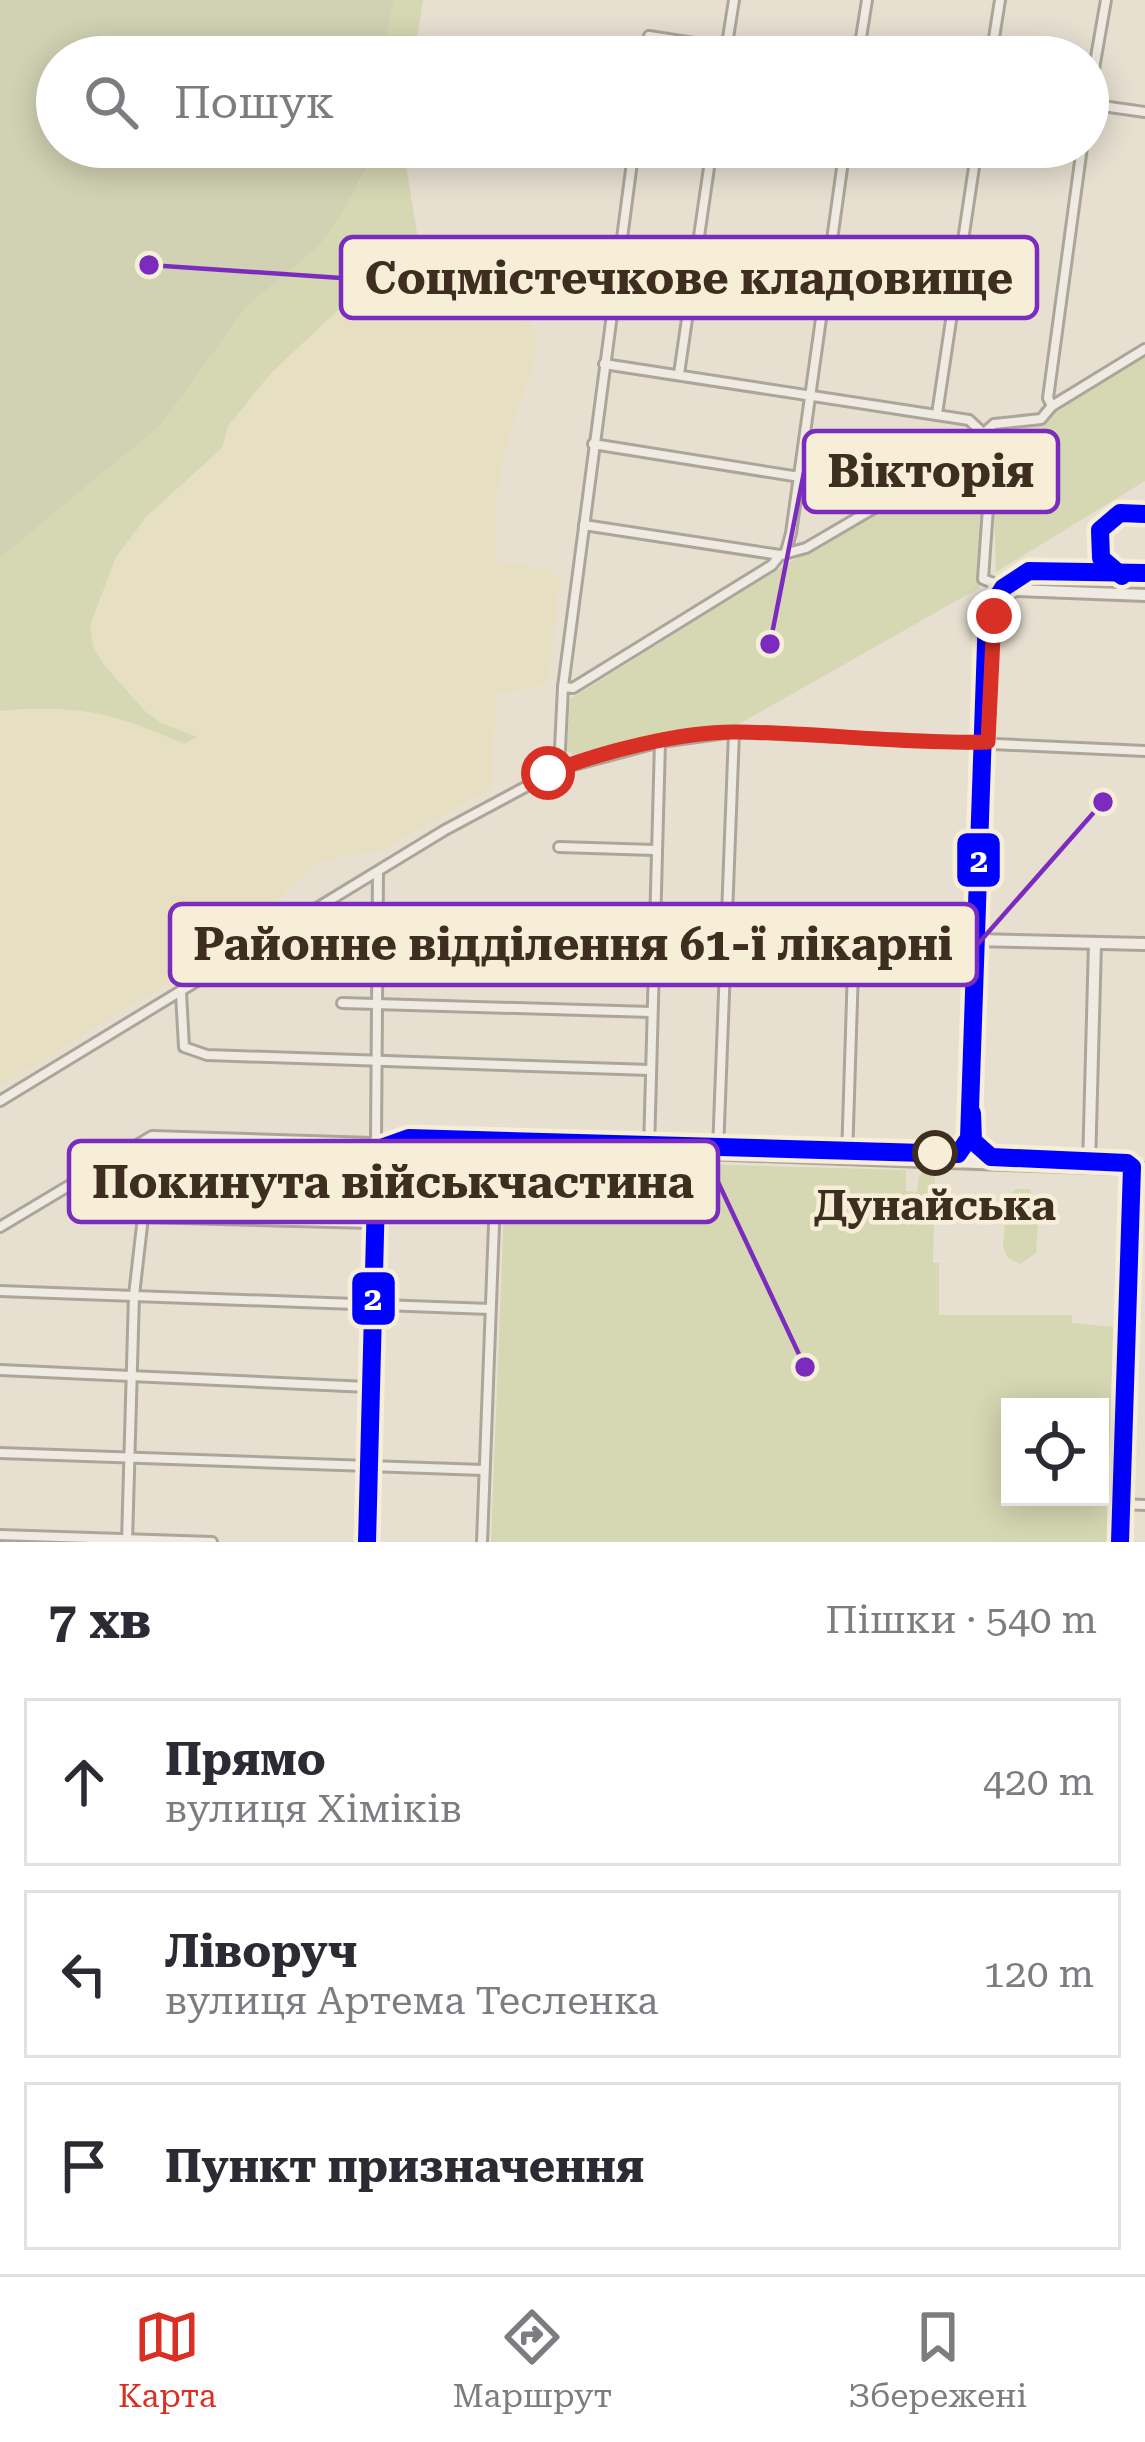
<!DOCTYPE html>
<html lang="uk">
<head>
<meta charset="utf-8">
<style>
	:root { --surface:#fff; --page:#f7f7f7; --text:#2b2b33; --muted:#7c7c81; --line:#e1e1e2; --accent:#d93025 }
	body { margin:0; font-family:"Roboto Serif",serif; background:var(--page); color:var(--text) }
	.controls { position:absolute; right:36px; bottom:36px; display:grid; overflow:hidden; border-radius:0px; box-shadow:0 6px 30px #0003 }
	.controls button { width:108px; height:108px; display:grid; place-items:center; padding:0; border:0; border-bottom:3px solid var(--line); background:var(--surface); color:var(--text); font:60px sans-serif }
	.stop { position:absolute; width:36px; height:36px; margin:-27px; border:9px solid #d93025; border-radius:50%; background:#fff }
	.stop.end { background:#d93025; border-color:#fff; box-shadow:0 3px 12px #0008 }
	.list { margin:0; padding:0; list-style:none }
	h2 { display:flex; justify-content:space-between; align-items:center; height:156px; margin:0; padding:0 48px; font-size:51px }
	h2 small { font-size:39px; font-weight:400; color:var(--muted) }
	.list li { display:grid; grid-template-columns:78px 1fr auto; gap:36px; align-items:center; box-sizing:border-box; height:168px; margin:0 24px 24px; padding:0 24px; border:3px solid var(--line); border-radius:0px }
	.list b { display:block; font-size:45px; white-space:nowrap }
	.list p { margin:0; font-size:39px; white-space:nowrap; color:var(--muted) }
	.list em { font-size:39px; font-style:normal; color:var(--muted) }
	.icon { flex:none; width:66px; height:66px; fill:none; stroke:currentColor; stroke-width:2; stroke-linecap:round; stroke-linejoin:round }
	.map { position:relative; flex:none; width:1145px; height:1542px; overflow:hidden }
	.search { position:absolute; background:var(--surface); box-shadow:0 6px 30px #0003; left:36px; right:36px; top:36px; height:132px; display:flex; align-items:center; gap:30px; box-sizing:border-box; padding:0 42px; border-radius:66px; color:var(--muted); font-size:45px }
	.sheet { height:732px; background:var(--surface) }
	nav { display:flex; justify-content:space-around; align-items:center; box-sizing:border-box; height:168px; border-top:3px solid var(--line); background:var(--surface); font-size:33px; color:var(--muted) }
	nav a { display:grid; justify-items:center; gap:6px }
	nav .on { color:var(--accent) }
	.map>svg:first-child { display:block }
	.farmland { fill:#e6dfc2 }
	.green { fill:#d6d7b3; fill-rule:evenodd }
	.cemetery { fill:#d1d1b3 }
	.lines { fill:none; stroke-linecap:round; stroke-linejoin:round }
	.minor-casing { stroke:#ada599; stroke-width:14 }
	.tertiary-casing { stroke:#ada599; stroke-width:16 }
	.minor { stroke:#efebe3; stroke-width:8 }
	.tertiary { stroke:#efebe3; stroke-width:10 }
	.tram-1-casing { stroke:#f7eed8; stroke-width:27 }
	.tram-1 { stroke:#00f; stroke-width:18 }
	.route { stroke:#d93025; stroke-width:15 }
	.stop-dot { fill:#f7eed8; stroke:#3d2e20; stroke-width:6 }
	.labels { text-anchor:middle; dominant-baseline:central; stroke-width:9; stroke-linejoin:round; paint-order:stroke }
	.stop-label { font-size:42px; font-weight:bold; fill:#3d2e20; stroke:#f7eed8 }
	.leader { fill:none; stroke:#7b2cbf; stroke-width:4.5 }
	.callout-dot { fill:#7b2cbf; stroke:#f7eed8; stroke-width:4.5 }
	.callout { fill:#f7eed8; stroke:#7b2cbf; stroke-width:4.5 }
	.callout-label { font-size:45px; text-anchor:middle; font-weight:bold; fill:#3d2e20 }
	.line-badge { stroke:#f7eed8; stroke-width:4.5 }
	.badge-label { font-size:33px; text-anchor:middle; font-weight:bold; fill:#fff }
</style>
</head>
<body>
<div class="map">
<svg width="1145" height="1542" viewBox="0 0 1145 1542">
	<rect width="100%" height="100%" fill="#e7e0d1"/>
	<path class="farmland" d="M 420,251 L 440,251 L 459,257 L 529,322 L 537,335 L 535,360 L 509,434 L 496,499 L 496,561 L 547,569 L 560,577 L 549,677 L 543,685 L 532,689 L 497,692 L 491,788 L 382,850 L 319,861 L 234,940 L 213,953 L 181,956 L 169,982 L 0,1086 L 0,711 L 77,710 L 140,723 L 184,744 L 195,736 L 161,723 L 145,710 L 104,665 L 93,646 L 90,625 L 116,557 L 147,516 L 222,448 L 228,426 L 271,373 L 336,311 Z"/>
	<g class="green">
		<path d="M 394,0 L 423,0 L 414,57 L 382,57 Z"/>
		<path d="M 373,147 L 403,147 L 420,251 L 337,311 L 271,373 L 228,426 L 222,448 L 147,516 L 116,557 L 90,625 L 93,646 L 104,665 L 145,711 L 161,723 L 197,737 L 184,744 C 115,713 77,704 0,711 L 0,558 L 161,425 L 247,306 L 316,249 L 359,183 L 373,156 Z"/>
		<path d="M 1145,352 L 1145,481 L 996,572 L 991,429 L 1019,415 L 1030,416 L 1040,411 L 1041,405 L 1043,409 L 1054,403 L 1050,394 L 1055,364 L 1054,396 L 1095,372 L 1097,375 Z"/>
		<path d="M 981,448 L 988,451 L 979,588 L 732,728 L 682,734 L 581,760 L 567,750 L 570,699 L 909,488 Z"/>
		<path d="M 506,1159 L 906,1170 L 906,1191 L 917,1192 L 919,1176 L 925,1170 L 935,1170 L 933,1263 L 939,1263 L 939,1315 L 1072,1315 L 1072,1323 L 1113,1327 L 1108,1542 L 491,1542 L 504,1210 L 497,1208 L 500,1164 ZM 1010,1407 L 1100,1407 L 1100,1497 L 1010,1497 Z"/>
		<path d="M 1016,1189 L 1029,1189 L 1039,1204 L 1036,1253 L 1020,1264 L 1008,1258 L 1003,1247 L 1007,1198 Z"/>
	</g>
	<path class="cemetery" d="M 0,0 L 394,0 L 382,57 L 57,57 L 57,147 L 373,147 L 373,156 L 341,215 L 316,249 L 247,306 L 161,425 L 0,558 Z"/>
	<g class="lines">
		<defs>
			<g id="minor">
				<path d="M 646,57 L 649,36 L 784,57"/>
				<path d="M 725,57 L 734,0"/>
				<path d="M 858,57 L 867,0"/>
				<path d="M 991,57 L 1000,0"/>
				<path d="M 1088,103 L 1106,0"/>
				<path d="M 1088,104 L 1145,112"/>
				<path d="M 604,364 L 969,420 L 983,433 L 992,450 L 983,579 L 1006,588"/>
				<path d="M 679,374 L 712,147"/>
				<path d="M 1052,406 L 1048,398 L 1082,147"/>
				<path d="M 937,414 L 977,147"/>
				<path d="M 593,444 L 900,493"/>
				<path d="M 584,525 L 780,555"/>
				<path d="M 785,555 L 791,533 L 845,147"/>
				<path d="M 563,687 L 573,688 L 772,565 L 780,555 L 806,548 L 900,493 L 969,447 L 994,424 L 1041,419 L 1052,406 L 1145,349"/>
				<path d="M 559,769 L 563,687 L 634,147"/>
				<path d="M 559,847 L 655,850"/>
				<path d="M 379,946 L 425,925 L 972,940"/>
				<path d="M 181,993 L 184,1047 L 207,1055 L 650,1070"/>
				<path d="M 342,1003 L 651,1012"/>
				<path d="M 0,1101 L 445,830 L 559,769 L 660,742 L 734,732 L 1145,751"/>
				<path d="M 376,1141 L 378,872"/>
				<path d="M 649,1150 L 660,742"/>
				<path d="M 718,1151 L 734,732"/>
				<path d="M 847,1158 L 854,937"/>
				<path d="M 143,1217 L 373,1223"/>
				<path d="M 0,1227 L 152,1136 L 373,1143"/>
				<path d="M 0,1291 L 490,1309"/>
				<path d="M 0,1370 L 368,1387"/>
				<path d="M 0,1453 L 484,1470"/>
				<path d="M 1118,1504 L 1145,1505"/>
				<path d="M 0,1535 L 212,1542"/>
				<path d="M 127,1542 L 134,1295 L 143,1217 L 143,1146"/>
				<path d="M 482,1542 L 497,1145"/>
			</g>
			<g id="tertiary">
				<path d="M 974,940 L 1145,944"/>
				<path d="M 971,951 L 985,607 L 998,592 L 1014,590 L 1145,595"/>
				<path d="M 964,1161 L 971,951 L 980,940 L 990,653 L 998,603 L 1014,590"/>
				<path d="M 1089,1166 L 1095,943"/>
				<path d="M 362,1542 L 376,1141 L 1145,1169"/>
				<path d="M 1116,1542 L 1130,1169"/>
			</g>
		</defs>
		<use href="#minor" class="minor-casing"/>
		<use href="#tertiary" class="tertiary-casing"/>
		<use href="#minor" class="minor"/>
		<use href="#tertiary" class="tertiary"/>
		<defs>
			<g id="tram-1">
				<path d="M 1122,576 L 1101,558 L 1100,530 L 1120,513 L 1145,514"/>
				<path d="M 972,1113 L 973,1141 L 991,1157 L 1127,1163 L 1132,1167 L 1120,1542"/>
				<path d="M 367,1542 L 377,1158 L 381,1148 L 409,1138 L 958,1154 L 969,1138 L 987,615 L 1003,588 L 1029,571 L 1145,573"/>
			</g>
		</defs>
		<use href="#tram-1" class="tram-1-casing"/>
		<use href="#tram-1" class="tram-1"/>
	</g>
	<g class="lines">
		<path class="route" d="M 548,773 C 600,752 682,731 738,732 C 822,733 905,744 988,742 L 994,616"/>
	</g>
	<circle class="stop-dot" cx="935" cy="1153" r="20"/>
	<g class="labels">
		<g class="stop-label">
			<text x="935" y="1205">Дунайська</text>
		</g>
	</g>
	<path class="leader" d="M149 265L341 278M770 644L804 472M1103 802L977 945M805 1367L718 1182"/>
	<g class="callout-dot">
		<circle cx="149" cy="265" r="12"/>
		<circle cx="770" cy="644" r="12"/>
		<circle cx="1103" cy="802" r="12"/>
		<circle cx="805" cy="1367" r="12"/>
	</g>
	<g class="callout">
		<rect x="341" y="237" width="696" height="81" rx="12"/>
		<rect x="804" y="431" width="254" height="81" rx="12"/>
		<rect x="170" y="904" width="807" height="81" rx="12"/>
		<rect x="69" y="1141" width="649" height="81" rx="12"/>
	</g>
	<g class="callout-label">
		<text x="689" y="294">Соцмістечкове кладовище</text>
		<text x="931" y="487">Вікторія</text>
		<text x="573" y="960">Районне відділення 61-ї лікарні</text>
		<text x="393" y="1198">Покинута військчастина</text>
	</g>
	<g class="line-badge">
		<rect x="955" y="831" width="47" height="58" rx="12" fill="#00f"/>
		<rect x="350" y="1270" width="47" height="57" rx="12" fill="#00f"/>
	</g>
	<g class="badge-label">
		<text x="979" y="872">2</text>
		<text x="373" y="1310">2</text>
	</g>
</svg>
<div class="controls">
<button><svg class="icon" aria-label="locate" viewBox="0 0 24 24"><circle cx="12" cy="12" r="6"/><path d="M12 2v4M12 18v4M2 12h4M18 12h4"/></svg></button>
</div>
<div class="stop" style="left:548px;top:773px"></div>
<div class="stop end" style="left:994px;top:616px"></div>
<div class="search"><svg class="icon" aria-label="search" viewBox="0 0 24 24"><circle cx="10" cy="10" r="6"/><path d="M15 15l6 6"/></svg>Пошук</div>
</div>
<section class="sheet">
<h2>7 хв<small>Пішки · 540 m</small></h2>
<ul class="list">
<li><svg class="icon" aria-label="ahead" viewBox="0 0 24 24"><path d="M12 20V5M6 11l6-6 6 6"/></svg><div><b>Прямо</b><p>вулиця Хіміків</p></div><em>420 m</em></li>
<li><svg class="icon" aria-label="left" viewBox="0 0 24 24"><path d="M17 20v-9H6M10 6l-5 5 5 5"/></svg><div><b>Ліворуч</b><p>вулиця Артема Тесленка</p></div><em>120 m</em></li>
<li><svg class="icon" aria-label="arrive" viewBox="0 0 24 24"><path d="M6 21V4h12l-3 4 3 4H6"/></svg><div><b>Пункт призначення</b></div></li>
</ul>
</section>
<nav>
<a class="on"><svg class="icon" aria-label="map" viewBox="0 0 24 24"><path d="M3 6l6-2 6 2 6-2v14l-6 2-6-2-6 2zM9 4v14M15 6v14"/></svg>Карта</a>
<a><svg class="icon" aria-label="directions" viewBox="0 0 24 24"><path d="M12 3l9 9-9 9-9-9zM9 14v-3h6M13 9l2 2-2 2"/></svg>Маршрут</a>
<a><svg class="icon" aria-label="saved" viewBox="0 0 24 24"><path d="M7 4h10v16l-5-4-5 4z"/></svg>Збережені</a>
</nav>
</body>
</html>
